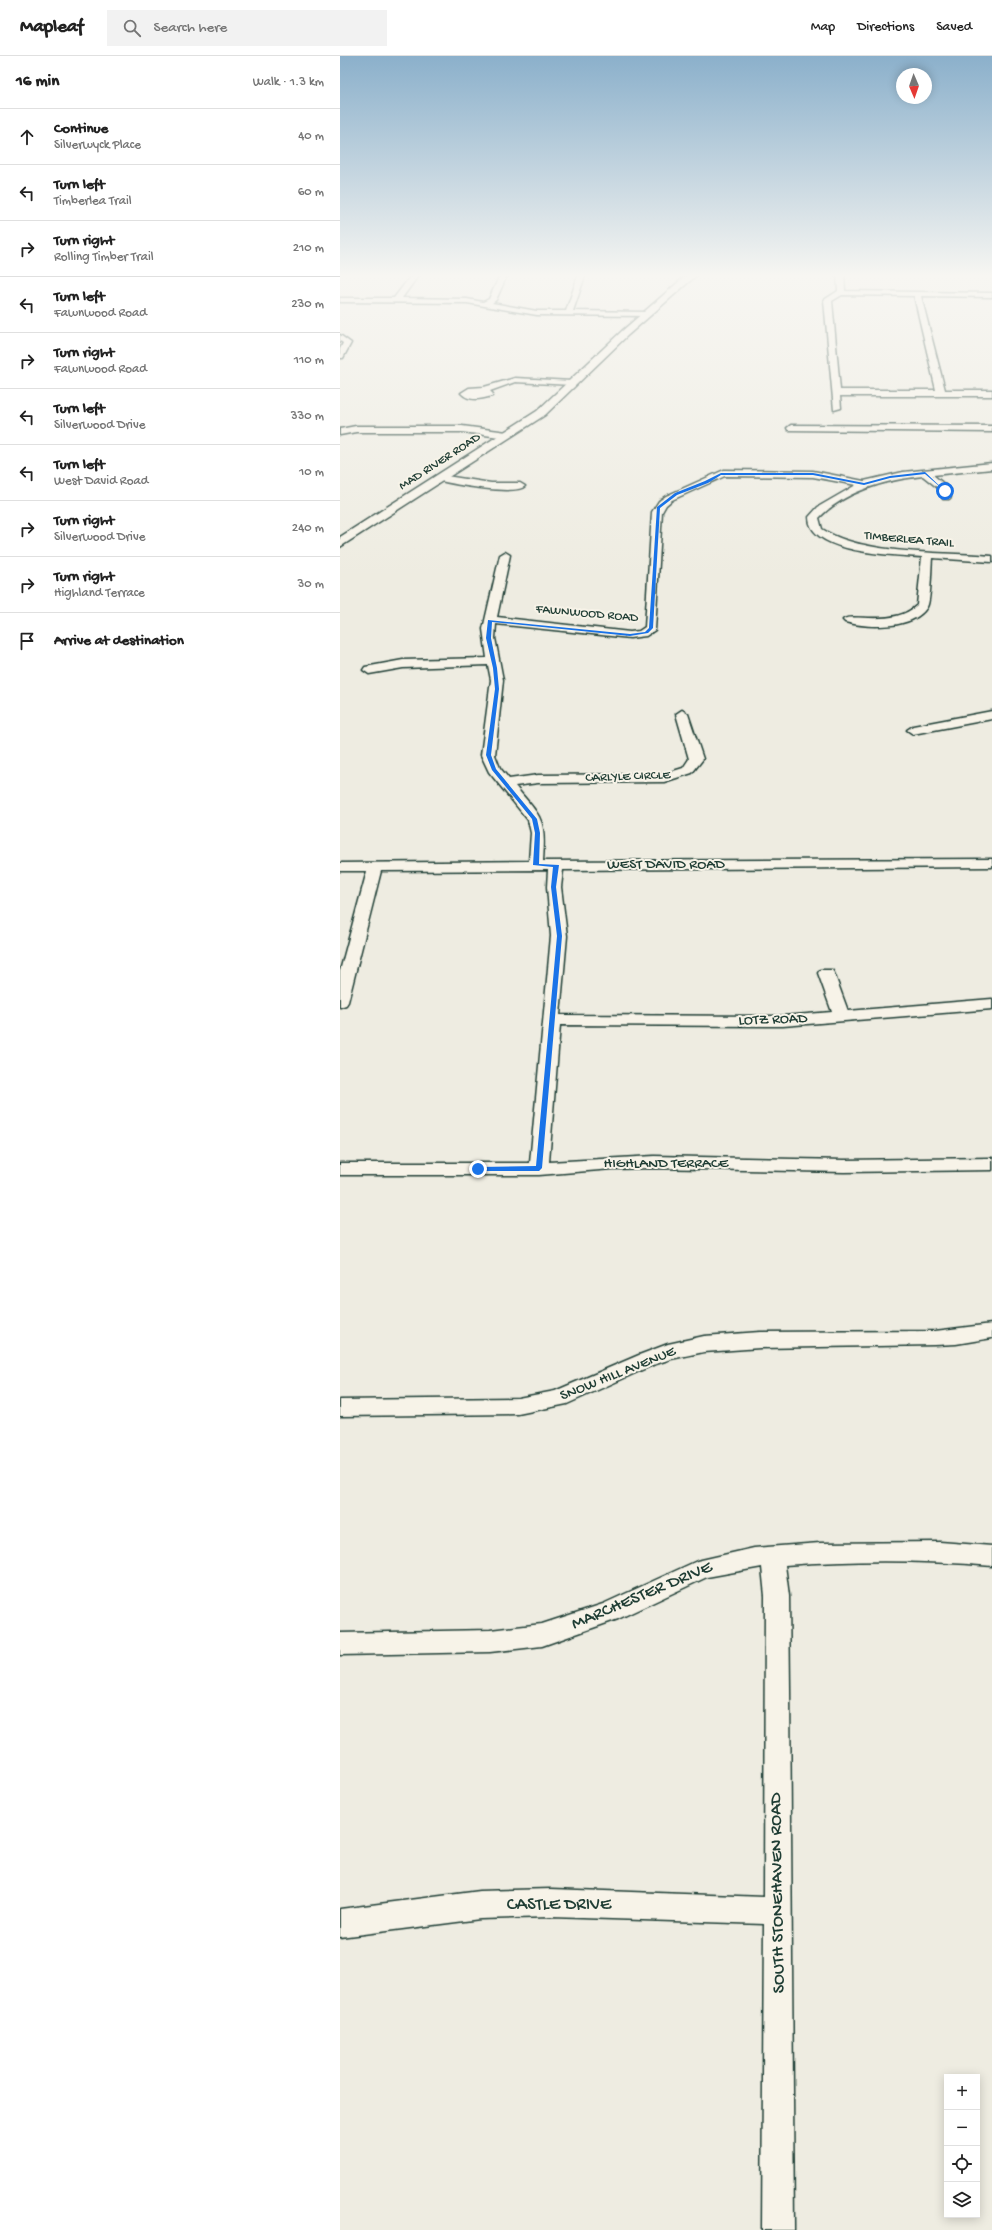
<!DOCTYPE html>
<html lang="en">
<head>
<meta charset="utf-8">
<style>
	:root { --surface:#fff; --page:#f2f2f2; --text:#222; --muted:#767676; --line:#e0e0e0 }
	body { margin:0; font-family:"Gochi Hand",sans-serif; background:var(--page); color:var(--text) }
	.controls { position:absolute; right:12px; bottom:12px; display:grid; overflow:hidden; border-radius:0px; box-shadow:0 2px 10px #0003 }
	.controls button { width:36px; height:36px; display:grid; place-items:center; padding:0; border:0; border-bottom:1px solid var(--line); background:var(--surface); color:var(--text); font:20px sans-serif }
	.compass { position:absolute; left:556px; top:12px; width:36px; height:36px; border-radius:50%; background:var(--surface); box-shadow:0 2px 10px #0003; rotate:178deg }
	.stop { position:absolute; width:12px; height:12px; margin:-9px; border:3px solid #1a73e8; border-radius:50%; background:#fff }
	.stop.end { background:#1a73e8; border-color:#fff; box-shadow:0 1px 4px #0008 }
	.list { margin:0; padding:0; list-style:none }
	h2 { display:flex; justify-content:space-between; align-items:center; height:52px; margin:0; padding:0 16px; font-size:17px }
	h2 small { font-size:13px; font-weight:400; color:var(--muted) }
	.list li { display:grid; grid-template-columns:26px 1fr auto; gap:12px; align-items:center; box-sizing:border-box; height:56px; padding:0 16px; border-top:1px solid var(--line) }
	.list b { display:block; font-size:15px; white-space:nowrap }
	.list p { margin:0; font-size:13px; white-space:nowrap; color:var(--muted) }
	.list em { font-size:13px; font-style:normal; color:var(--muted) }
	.icon { flex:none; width:22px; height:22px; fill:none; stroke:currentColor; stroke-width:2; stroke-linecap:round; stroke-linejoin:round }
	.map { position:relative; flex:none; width:652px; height:2174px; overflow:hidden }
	header { display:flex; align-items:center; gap:24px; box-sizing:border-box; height:56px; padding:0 20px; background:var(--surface); border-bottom:1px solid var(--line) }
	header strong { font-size:19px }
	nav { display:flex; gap:22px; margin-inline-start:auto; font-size:14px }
	.search { width:280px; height:36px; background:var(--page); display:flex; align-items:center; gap:10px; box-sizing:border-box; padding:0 14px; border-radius:0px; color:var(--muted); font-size:15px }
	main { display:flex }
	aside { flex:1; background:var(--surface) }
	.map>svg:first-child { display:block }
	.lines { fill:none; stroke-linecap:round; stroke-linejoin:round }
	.street-casing { stroke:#1f3d34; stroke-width:3 }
	.secondary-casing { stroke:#1f3d34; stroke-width:3 }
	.street { fill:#f7f3e8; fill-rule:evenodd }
	.secondary { fill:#f7f3e8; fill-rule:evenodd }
	.route { fill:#1a73e8 }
	.labels { text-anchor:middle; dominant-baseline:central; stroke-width:4; stroke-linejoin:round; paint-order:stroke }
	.far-street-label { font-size:13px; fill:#1f3d34; stroke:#f7f3e8 }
	.street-label { font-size:15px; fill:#1f3d34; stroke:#f7f3e8 }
	.near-street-label { font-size:18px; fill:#1f3d34; stroke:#f7f3e8 }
</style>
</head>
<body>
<header>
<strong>Mapleaf</strong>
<div class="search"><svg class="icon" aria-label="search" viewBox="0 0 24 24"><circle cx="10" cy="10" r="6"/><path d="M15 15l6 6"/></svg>Search here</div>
<nav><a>Map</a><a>Directions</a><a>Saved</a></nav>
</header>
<main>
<aside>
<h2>16 min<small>Walk · 1.3 km</small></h2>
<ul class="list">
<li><svg class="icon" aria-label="ahead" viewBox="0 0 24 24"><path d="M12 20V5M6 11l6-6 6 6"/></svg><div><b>Continue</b><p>Silverwyck Place</p></div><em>40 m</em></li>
<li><svg class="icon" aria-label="left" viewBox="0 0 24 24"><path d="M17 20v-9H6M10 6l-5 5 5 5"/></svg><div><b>Turn left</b><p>Timberlea Trail</p></div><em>60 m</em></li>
<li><svg class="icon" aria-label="right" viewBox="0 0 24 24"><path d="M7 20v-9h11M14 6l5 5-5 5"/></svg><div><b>Turn right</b><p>Rolling Timber Trail</p></div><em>210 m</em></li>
<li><svg class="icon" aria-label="left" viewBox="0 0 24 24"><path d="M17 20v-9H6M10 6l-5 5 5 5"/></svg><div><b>Turn left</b><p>Fawnwood Road</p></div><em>230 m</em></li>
<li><svg class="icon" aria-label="right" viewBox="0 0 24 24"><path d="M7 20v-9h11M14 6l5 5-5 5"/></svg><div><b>Turn right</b><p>Fawnwood Road</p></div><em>110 m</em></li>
<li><svg class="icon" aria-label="left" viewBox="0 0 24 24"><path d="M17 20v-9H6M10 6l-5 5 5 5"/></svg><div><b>Turn left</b><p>Silverwood Drive</p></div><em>330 m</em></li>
<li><svg class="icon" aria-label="left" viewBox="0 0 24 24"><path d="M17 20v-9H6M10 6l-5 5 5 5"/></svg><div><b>Turn left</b><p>West David Road</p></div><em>10 m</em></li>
<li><svg class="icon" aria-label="right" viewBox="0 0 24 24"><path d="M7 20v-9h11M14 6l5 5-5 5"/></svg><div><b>Turn right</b><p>Silverwood Drive</p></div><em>240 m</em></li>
<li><svg class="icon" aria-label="right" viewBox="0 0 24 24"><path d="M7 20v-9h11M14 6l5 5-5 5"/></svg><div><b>Turn right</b><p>Highland Terrace</p></div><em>30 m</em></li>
<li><svg class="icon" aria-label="arrive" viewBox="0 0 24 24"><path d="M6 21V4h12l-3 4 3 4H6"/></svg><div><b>Arrive at destination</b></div></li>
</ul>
</aside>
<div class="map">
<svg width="652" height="2174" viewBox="0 0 652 2174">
	<rect width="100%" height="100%" fill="#eeece1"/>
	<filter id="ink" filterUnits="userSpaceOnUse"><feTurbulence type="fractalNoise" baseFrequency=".025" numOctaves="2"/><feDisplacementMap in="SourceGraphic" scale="8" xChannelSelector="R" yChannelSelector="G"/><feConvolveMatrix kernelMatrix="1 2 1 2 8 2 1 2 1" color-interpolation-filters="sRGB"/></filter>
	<g filter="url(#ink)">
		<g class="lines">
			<defs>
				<g id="street">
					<path d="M 73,217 L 80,217 L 62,242 L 127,243 L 143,246 L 149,243 L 161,217 L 168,217 L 156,244 L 152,247 L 197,255 L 226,255 L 239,217 L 246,217 L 233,255 L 307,256 L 311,258 L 307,260 L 197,259 L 127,247 L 0,246 L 0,242 L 54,242 Z"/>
					<path d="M 497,217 L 504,217 L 505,235 L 652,237 L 652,241 L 581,240 L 605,334 L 652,334 L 652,340 L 500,340 L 501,352 L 494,354 L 484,244 L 498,235 ZM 502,239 L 574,240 L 596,334 L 500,334 L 492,245 Z"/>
					<path d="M 0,279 L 11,287 L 3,302 L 0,302 L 0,293 L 3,287 L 0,285 Z"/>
					<path d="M 175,322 L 232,325 L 236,327 L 232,329 L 175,326 L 150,335 L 153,338 L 152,340 C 142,343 129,346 121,337 L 129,332 L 144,331 Z"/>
					<path d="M 451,369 L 652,370 L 652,376 L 448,374 L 447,372 Z"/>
					<path d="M 16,370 L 122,370 L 167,376 L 171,379 L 167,382 L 122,376 L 16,376 L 0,379 L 0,373 Z"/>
					<path d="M 652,407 L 652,413 L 593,419 L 605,429 L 611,441 L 609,443 L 603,443 L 598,432 L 583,420 C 546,424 506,434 479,462 L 482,473 C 521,499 604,496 652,500 L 652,506 L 592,502 C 591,512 591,545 587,551 C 573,574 527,572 505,566 L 503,564 C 509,556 554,572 577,549 L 582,501 C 555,499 469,498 469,461 L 478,451 L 516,429 L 473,421 L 385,420 L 332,444 L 326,449 L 322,456 L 315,574 L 306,580 L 290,582 L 156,568 L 155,582 L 163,624 L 155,699 L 160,712 L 169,723 L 198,719 L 324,718 L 343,712 L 349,703 L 336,658 L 342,654 L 348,658 L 363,703 L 352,717 L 324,726 L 198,727 L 175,730 C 202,763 206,761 203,805 L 652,803 L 652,811 L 223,814 L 221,831 L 227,880 L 220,959 L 443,960 L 492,956 L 478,917 L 480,914 L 492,914 L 494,917 L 508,955 L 652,943 L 652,953 L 443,970 L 220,969 L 209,1106 L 314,1100 L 504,1104 L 652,1102 L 652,1114 L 504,1116 L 314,1112 L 272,1113 L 199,1119 L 0,1119 L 0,1107 L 190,1107 L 211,880 L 207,831 L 208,814 L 41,815 L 8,946 L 6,949 L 0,951 L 0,915 L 27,815 L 0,815 L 0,807 L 189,805 L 191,777 L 188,764 L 149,716 L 141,699 L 151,624 L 148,609 L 63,612 L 29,618 L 23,614 L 25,611 L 63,604 L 147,602 L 143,573 L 160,499 L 165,496 L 170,499 L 157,561 L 290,576 L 299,575 L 305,571 L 312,456 L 319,445 L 326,440 L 384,414 L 473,415 L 524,425 L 563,416 Z"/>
					<path d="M 100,419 L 151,427 L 180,427 L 185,430 C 176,440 111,428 97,424 L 95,422 Z"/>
					<path d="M 652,655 L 652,663 L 573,678 L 567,674 L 573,670 Z"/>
					<path d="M 652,1268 L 652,1282 L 616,1288 L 595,1289 L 420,1292 L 364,1296 L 331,1303 L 313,1309 L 227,1348 L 178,1358 L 0,1360 L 0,1344 L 178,1342 L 215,1335 L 299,1299 L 328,1288 L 364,1280 L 420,1276 L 595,1275 Z"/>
					<path d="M 600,1486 L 652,1490 L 652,1510 C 583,1504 514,1504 445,1509 L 449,1540 L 450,1634 L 454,2174 L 422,2174 L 424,1868 L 211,1861 L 140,1863 L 0,1881 L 0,1853 L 140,1835 L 211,1833 L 424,1841 L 425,1540 L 422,1511 L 367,1521 L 278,1563 L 202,1590 L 150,1596 L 0,1599 L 0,1577 L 150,1574 L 202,1568 L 263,1548 L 357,1505 L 414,1492 L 480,1487 Z"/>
				</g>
				<path id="secondary" d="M 349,217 L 359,217 L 288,279 L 205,359 L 0,491 L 0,481 L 197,355 L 282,275 Z"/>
			</defs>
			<use href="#street" class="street-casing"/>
			<use href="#secondary" class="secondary-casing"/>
			<use href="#street" class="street"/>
			<use href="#secondary" class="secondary"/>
		</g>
	</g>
	<linearGradient id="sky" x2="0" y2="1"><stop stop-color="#8bb0cb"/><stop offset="0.42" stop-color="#f7f6f2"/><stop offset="1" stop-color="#f7f6f2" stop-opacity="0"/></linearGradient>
	<rect width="652" height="522" fill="url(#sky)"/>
	<path class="route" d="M 585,416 L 606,436 L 585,418 L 550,422 L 524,429 L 473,419 L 381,419 L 368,427 L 337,439 L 320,452 L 313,572 L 308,577 L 290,580 L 152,566 L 151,582 L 157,612 L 159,633 L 151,699 L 156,713 L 197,763 L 200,777 L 199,808 L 219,809 L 216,831 L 222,880 L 202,1112 L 199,1115 L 136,1115 L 135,1113 L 138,1111 L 196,1110 L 217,880 L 211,831 L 213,811 L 193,809 L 195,777 L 192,763 L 152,714 L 146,699 L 155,633 L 153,612 L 146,582 L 148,564 L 290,578 L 305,576 L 309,572 L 317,451 L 335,437 L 365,425 L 381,417 L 473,417 L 524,427 L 550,420 Z"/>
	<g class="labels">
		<g class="far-street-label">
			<text transform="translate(100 406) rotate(-33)">MAD RIVER ROAD</text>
			<text transform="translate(569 484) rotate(5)">TIMBERLEA TRAIL</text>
			<text transform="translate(247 558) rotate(5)">FAWNWOOD ROAD</text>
			<text transform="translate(288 721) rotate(-2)">CARLYLE CIRCLE</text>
		</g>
		<g class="street-label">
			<text x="326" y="809">WEST DAVID ROAD</text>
			<text transform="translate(433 964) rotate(-2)">LOTZ ROAD</text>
			<text x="326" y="1108">HIGHLAND TERRACE</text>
			<text transform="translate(278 1318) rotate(-22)">SNOW HILL AVENUE</text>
		</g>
		<g class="near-street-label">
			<text transform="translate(302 1540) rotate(-23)">MARCHESTER DRIVE</text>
			<text transform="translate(438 1837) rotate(-91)">SOUTH STONEHAVEN ROAD</text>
			<text x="219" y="1849">CASTLE DRIVE</text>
		</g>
	</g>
</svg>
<div class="controls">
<button>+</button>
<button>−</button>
<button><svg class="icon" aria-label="locate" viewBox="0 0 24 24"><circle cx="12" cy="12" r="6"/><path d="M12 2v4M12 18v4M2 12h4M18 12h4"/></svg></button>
<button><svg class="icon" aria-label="layers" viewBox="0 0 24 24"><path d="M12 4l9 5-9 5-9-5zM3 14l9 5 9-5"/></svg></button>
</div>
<svg class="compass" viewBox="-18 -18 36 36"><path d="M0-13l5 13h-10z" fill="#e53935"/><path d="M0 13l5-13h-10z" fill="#767676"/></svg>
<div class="stop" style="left:605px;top:435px"></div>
<div class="stop end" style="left:138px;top:1113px"></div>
</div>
</main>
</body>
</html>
